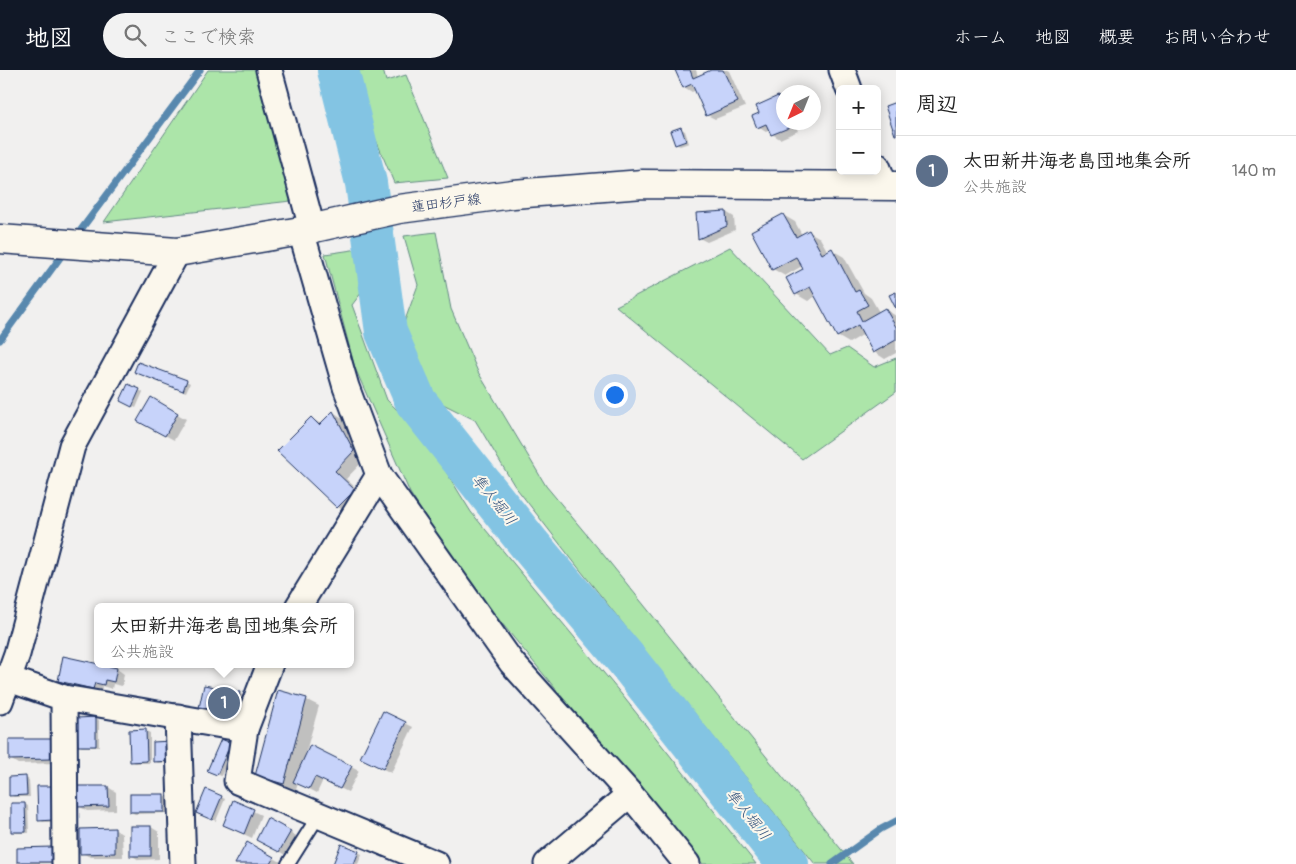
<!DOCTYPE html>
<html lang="ja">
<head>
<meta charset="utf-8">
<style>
	:root { --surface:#fff; --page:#f2f2f2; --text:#222; --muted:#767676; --line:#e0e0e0; --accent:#111827 }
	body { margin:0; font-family:Pangolin,"Klee One",sans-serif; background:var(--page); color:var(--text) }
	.controls { position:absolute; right:15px; top:15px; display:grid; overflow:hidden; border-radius:8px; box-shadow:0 2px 12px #0003 }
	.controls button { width:45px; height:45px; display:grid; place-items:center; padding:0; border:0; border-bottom:1px solid var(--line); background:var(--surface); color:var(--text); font:25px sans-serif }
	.compass { position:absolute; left:776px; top:15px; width:45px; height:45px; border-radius:50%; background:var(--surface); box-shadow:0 2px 12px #0003; rotate:223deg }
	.you { position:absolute; left:614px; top:324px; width:18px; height:18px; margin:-12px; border:4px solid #fff; border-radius:50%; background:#1a73e8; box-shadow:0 0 0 8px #1a73e833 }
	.badge { display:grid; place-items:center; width:32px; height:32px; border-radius:50%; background:var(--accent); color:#fff; font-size:16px; font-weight:700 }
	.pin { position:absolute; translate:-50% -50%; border:2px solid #fff; box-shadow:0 1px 5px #0006 }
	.popup { position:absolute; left:94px; top:533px; width:260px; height:65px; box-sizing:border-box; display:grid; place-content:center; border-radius:8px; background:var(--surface); filter:drop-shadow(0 1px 4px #0005); font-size:16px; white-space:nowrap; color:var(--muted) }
	.popup b { font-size:19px; color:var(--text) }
	.popup::after { content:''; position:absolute; left:50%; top:100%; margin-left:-10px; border:10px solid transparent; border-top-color:var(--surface) }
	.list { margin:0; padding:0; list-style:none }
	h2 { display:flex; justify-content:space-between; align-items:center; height:65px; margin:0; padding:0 20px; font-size:21px }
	h2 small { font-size:16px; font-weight:400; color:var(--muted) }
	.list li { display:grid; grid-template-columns:32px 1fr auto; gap:15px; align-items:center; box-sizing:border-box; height:70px; padding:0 20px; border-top:1px solid var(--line) }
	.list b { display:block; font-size:19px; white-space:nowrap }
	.list p { margin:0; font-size:16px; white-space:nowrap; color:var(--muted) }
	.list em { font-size:16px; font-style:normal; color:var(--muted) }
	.icon { flex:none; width:28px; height:28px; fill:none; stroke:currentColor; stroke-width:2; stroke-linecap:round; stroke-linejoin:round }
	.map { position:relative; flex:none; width:896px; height:794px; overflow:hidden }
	header { display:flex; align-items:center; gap:30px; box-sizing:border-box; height:70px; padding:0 25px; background:var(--accent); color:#fff }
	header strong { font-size:24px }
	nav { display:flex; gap:28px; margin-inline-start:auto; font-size:18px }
	.search { width:350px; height:45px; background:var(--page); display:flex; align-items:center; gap:12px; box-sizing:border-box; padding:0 18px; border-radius:28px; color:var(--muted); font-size:19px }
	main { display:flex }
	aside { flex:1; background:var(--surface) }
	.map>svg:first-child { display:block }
	.green { fill:#ace5a9; stroke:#648a84 }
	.shadow { fill:#0003 }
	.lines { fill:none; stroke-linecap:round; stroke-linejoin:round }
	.stream { stroke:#5988ae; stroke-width:7 }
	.river { stroke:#83c4e3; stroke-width:42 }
	.building { fill:#c7d3fa; stroke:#1b2f5e }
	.service-casing { stroke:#1b2f5e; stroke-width:16 }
	.minor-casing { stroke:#1b2f5e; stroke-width:29 }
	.secondary-casing { stroke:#1b2f5e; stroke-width:31 }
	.service { stroke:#fbf7ec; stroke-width:12 }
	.minor { stroke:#fbf7ec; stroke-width:25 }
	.secondary { stroke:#fbf7ec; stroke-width:28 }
	.labels { text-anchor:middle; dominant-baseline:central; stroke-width:4; stroke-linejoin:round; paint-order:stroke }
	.street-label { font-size:14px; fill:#1b2f5e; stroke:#fbf7ec }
	.water-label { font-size:15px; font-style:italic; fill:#35547f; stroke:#fbf7ec }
</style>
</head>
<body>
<header>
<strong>地図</strong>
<div class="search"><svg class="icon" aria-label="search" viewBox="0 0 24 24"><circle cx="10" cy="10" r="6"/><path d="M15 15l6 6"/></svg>ここで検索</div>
<nav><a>ホーム</a><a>地図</a><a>概要</a><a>お問い合わせ</a></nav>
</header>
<main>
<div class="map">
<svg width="896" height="794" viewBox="0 0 896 794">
	<rect width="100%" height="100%" fill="#f1f0ef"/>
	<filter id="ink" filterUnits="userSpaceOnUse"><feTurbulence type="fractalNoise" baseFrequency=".02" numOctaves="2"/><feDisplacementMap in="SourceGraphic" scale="10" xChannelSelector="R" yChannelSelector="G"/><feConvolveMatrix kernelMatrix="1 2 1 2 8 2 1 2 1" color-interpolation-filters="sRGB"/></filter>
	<g filter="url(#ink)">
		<g class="green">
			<path d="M 208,0 L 258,0 L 291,131 L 104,152 Z"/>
			<path d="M 359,0 L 383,0 L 386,11 L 406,5 L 448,108 L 394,113 L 361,34 Z"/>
			<path d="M 436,162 L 451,239 L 478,302 L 546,416 L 602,483 L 853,794 L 815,794 L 577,496 L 514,415 L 475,350 L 437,331 L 405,292 L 401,261 L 418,215 L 404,166 Z"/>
			<path d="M 730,177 L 830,285 L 847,278 L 874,297 L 896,288 L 896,322 L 802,389 L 616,236 Z"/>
			<path d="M 359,179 L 368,214 L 352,235 L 387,330 L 424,366 L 471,442 L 622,625 L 756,794 L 703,794 L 653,738 L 464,507 L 410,423 L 355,298 L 325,184 Z"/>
		</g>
		<g class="shadow">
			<path d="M 676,0 L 696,0 L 698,7 L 714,0 L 727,0 L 729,1 L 745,37 L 715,49 L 707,45 L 696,20 L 692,22 L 684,17 Z"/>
			<path d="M 778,28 L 784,31 L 784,52 L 794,52 L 798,61 L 780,69 L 772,64 L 770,60 L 766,62 L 758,57 L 761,43 Z"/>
			<path d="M 681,59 L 685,61 L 689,73 L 680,76 L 676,74 Z"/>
			<path d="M 726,142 L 734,147 L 735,160 L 707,172 L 699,168 L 697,144 Z"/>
			<path d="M 783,145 L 795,152 L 802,165 L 808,161 L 820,168 L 828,182 L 832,180 L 844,187 L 864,223 L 871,228 L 879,242 L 885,239 L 896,246 L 896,283 L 885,289 L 874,282 L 864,264 L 849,273 L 837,266 L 816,226 L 808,231 L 796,224 L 804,200 L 802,196 L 785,206 L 773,199 Z"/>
			<path d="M 139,304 L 186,311 L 190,313 L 186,322 Z"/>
			<path d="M 129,316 L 143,322 L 136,338 L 122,331 Z"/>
			<path d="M 151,329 L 186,349 L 174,370 L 139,351 Z"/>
			<path d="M 333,342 L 344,349 L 366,388 L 346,409 L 366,427 L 350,444 L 338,437 L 279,381 L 311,348 L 321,354 Z"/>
			<path d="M 117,599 L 124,604 L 122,616 L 113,614 L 112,619 L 102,616 L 101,623 L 67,615 L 59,611 Z"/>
			<path d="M 279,622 L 307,630 L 319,636 L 305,685 L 351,697 L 359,701 L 348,722 L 323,710 L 317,723 L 298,713 L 296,720 L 268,713 L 256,706 Z"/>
			<path d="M 239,623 L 247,628 L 243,650 L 209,642 L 201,638 Z"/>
			<path d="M 95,648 L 99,650 L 99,677 L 82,677 L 79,675 Z"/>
			<path d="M 405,653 L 413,657 L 391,703 L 370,692 Z"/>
			<path d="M 146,661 L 150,663 L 150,693 L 135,693 L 131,691 Z"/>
			<path d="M 50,670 L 58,675 L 59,693 L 18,694 L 10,689 Z"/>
			<path d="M 221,670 L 234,676 L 221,706 L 212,702 Z"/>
			<path d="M 154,673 L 175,693 L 158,693 L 154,691 Z"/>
			<path d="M 26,708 L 29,710 L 30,727 L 14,727 L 10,725 Z"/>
			<path d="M 38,717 L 57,752 L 43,752 L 39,750 Z"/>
			<path d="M 108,717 L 116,722 L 116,740 L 87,741 L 79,736 L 78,718 Z"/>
			<path d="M 207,720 L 225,729 L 216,751 L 201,744 Z"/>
			<path d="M 163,725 L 167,727 L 167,743 L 135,744 L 131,742 Z"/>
			<path d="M 234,732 L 261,745 L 252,768 L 224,755 Z"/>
			<path d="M 25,734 L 28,736 L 29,763 L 16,763 L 13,761 Z"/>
			<path d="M 268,750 L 298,767 L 287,786 L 258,769 Z"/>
			<path d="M 151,757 L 159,762 L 159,789 L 139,790 L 131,785 Z"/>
			<path d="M 114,759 L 122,764 L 123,787 L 90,787 L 82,783 Z"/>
			<path d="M 248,774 L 281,792 L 280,794 L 236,794 Z"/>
			<path d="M 51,779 L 55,781 L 55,793 L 22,794 L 18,792 Z"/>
			<path d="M 358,782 L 362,784 L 358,794 L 334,794 Z"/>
		</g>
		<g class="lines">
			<g class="stream">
				<path d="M 74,169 L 200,0"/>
				<path d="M 0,270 L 65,181"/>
				<path d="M 832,794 L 881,759 L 896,751"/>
			</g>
			<path class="river" d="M 338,0 L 366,113 L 386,262 L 416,332 L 530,475 L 626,589 L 788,794"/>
		</g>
		<g class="building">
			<path d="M 675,0 L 690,0 L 693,8 L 711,0 L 723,0 L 738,32 L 706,46 L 692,14 L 683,18 Z"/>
			<path d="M 778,26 L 784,39 L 784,52 L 789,52 L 791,57 L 771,65 L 766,54 L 757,58 L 752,46 L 759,43 L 756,36 Z"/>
			<path d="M 896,32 L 896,65 L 895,65 L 885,36 Z"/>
			<path d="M 681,57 L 686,71 L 675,75 L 670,61 Z"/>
			<path d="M 726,141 L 727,156 L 698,169 L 696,143 Z"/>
			<path d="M 783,144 L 796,167 L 809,160 L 822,184 L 832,178 L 855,222 L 859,220 L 868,235 L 857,241 L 862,251 L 885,238 L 896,257 L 896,270 L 873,283 L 858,255 L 837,267 L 810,217 L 795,225 L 786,208 L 803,199 L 796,187 L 772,200 L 751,161 Z"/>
			<path d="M 896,222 L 896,239 L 889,225 Z"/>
			<path d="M 138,292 L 187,310 L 183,321 L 134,302 Z"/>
			<path d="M 128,314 L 140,319 L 132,337 L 120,331 Z"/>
			<path d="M 151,327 L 178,343 L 165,366 L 137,351 Z"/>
			<path d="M 333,341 L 354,381 L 335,401 L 355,420 L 337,438 L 277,381 L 311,347 L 319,355 Z"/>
			<path d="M 63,586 L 117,598 L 114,612 L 105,610 L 104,615 L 95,613 L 93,619 L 58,611 Z"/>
			<path d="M 204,615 L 240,622 L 235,646 L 199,638 Z"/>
			<path d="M 278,620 L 307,628 L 284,714 L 255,706 Z"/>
			<path d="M 383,641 L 406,652 L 383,699 L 360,688 Z"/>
			<path d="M 96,647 L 96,676 L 78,676 L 77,648 Z"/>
			<path d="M 146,659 L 147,691 L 130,692 L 129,660 Z"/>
			<path d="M 9,669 L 51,669 L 51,689 L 9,690 Z"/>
			<path d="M 221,669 L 231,673 L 217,705 L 207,701 Z"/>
			<path d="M 171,671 L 171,691 L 153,692 L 153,672 Z"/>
			<path d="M 310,675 L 352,696 L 340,719 L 315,707 L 309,719 L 293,712 Z"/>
			<path d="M 26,706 L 27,725 L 9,726 L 9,707 Z"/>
			<path d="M 37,716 L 53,716 L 53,750 L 38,751 Z"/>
			<path d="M 77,716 L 108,716 L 109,736 L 78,737 Z"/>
			<path d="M 206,719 L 222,726 L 212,750 L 196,743 Z"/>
			<rect x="130" y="724" width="34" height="18"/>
			<path d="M 233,730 L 254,739 L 244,764 L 223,755 Z"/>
			<path d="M 11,733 L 25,733 L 26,762 L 11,762 Z"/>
			<path d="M 267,748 L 291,761 L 279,782 L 256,770 Z"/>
			<rect x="130" y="756" width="21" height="30"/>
			<path d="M 115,758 L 115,783 L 80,784 L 80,759 Z"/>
			<path d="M 247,772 L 274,787 L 270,794 L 235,794 Z"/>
			<path d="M 341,774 L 359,781 L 354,794 L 333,794 Z"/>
			<path d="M 52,777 L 52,792 L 17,792 L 17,778 Z"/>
		</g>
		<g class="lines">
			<defs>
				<path id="service" d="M 288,794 L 319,745"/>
				<g id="minor">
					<path d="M 269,0 L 312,158"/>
					<path d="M 842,0 L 849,19"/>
					<path d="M 877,96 L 885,116"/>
					<path d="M 301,161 L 346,317 L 379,405 L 512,593 L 630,724 L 687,794"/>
					<path d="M 298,537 L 379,405"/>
					<path d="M 9,609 L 64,628 L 65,794"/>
					<path d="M 64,628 L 245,659 L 270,594"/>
					<path d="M 0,631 L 17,584 L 72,376 L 177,182"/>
					<path d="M 178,647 L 183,794"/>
					<path d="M 245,659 L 237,711 L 436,794"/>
					<path d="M 547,794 L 630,724"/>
				</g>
				<path id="secondary" d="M 0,169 L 177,182 L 301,161 L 399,139 L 513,124 L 643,114 L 896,116"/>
			</defs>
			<use href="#service" class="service-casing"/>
			<use href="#minor" class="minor-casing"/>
			<use href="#secondary" class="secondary-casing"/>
			<use href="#service" class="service"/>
			<use href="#minor" class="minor"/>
			<use href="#secondary" class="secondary"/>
		</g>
	</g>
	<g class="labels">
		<g class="street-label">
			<text transform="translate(446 133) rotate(-7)">蓮田杉戸線</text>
		</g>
		<g class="water-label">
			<text transform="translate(494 430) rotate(51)">隼人堀川</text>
			<text transform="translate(748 745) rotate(51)">隼人堀川</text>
		</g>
	</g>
</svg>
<div class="controls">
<button>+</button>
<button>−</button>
</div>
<svg class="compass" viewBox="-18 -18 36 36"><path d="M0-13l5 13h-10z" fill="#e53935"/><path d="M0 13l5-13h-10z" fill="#767676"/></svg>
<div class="you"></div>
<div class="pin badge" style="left:224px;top:633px;background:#5c6f8a">1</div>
<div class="popup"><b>太田新井海老島団地集会所</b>公共施設</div>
</div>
<aside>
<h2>周辺<small></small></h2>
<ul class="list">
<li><span class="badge" style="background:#5c6f8a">1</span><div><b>太田新井海老島団地集会所</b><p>公共施設</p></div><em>140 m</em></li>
</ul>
</aside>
</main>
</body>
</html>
